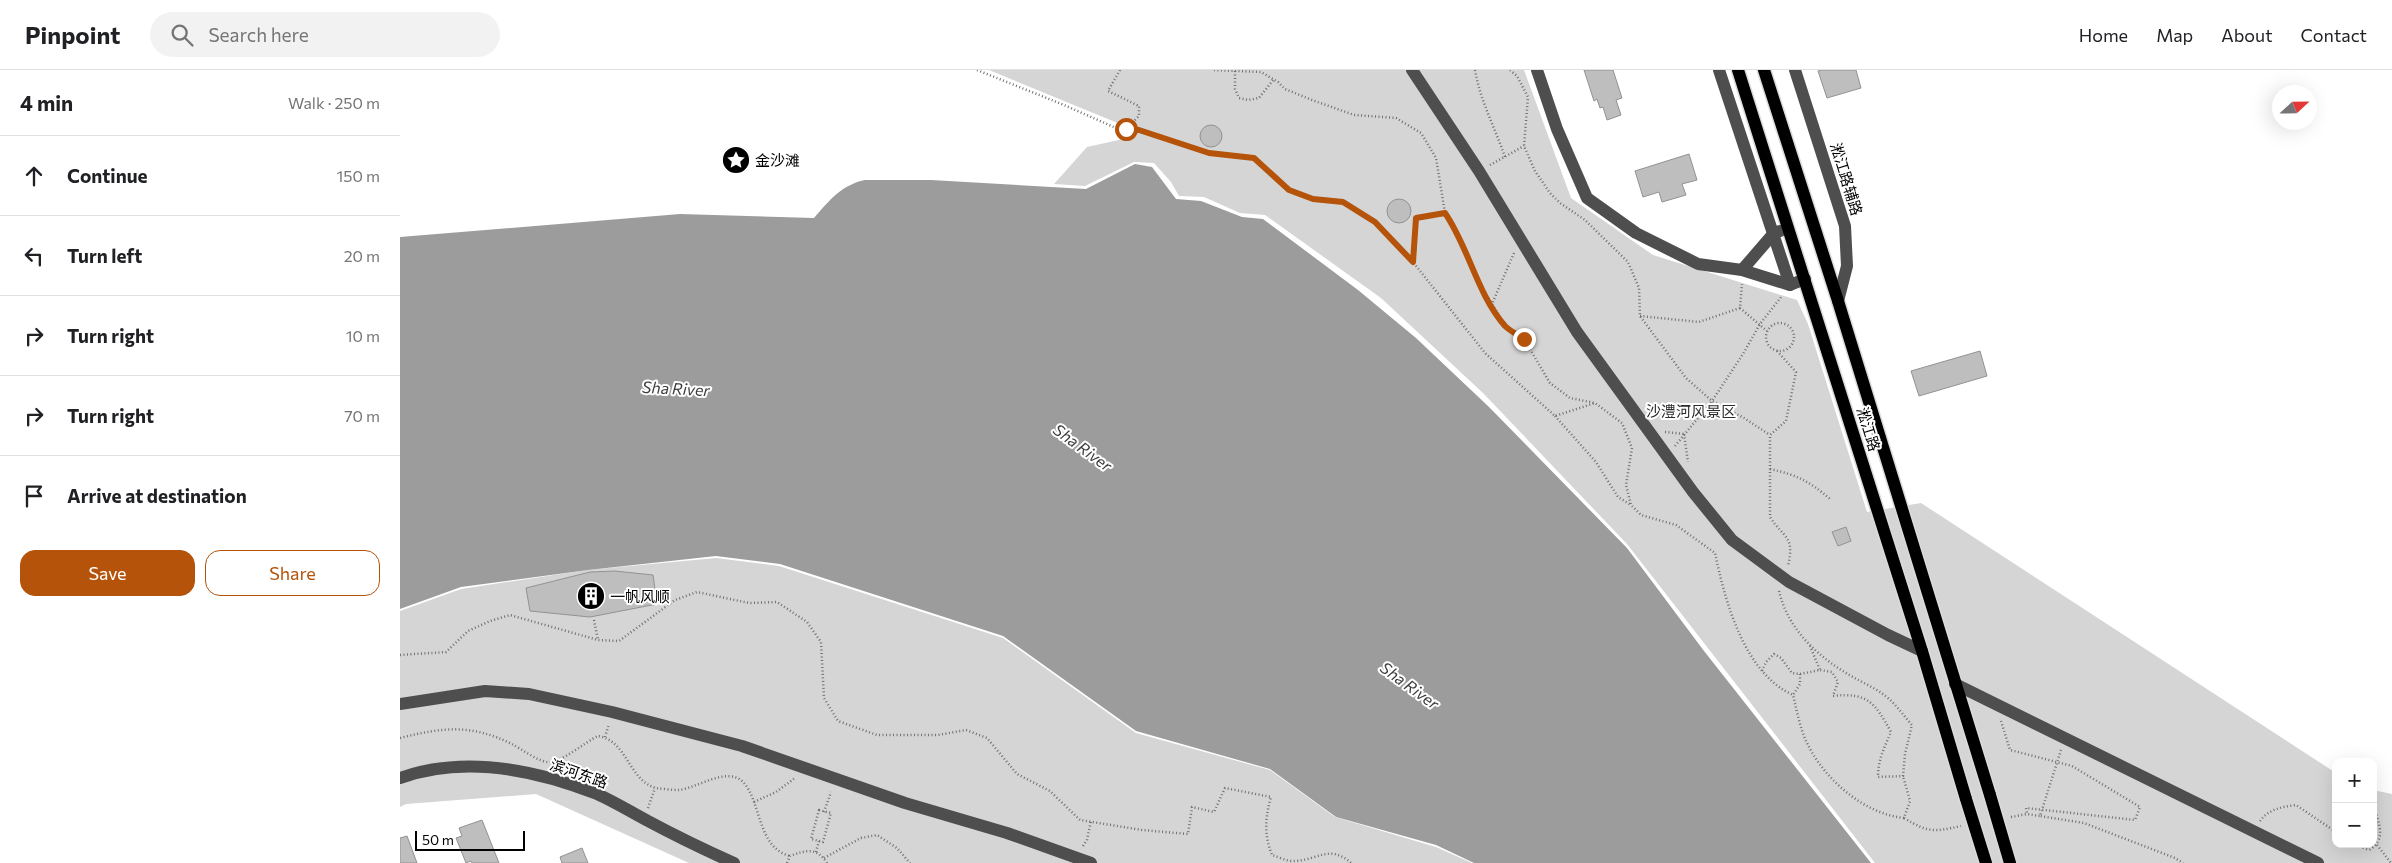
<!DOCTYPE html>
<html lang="en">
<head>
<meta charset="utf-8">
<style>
	:root { --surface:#fff; --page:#f2f2f2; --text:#202124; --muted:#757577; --line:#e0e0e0; --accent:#b45309 }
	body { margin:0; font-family:Commissioner,"Noto Sans SC",sans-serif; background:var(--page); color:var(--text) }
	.controls { position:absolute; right:15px; bottom:15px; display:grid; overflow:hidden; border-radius:10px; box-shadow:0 5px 20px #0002 }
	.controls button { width:45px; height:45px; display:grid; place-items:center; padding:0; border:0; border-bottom:1px solid var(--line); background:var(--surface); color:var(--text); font:25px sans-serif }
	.compass { position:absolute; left:1872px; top:15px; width:45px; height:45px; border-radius:50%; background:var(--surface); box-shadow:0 5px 20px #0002; rotate:68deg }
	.scale { position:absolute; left:15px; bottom:12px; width:110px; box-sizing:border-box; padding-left:5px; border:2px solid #000; border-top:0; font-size:14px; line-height:18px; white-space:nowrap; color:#000; -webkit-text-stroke:4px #fff; paint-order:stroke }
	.stop { position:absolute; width:15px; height:15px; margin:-11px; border:4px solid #b45309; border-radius:50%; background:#fff }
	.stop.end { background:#b45309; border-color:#fff; box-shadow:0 1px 5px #0008 }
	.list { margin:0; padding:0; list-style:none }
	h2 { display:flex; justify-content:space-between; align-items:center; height:65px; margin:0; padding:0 20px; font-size:21px }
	h2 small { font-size:16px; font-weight:400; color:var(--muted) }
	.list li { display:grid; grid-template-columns:32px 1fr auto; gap:15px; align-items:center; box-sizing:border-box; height:80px; padding:0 20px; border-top:1px solid var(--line) }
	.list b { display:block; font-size:19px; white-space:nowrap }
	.list em { font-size:16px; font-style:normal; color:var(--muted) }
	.actions { display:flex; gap:10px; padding:15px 20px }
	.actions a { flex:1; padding:11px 0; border:1px solid var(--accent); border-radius:15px; text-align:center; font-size:18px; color:var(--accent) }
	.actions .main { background:var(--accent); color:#fff }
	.icon { flex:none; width:28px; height:28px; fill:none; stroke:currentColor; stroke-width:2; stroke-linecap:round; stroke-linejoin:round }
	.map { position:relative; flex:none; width:1992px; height:793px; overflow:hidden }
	header { display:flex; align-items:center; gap:30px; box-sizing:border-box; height:70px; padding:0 25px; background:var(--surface); border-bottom:1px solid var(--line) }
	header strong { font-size:24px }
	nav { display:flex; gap:28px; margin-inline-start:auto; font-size:18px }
	.search { width:350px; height:45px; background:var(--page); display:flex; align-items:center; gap:12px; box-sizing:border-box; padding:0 18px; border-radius:28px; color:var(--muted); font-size:19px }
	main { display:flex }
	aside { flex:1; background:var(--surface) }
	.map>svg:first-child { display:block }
	.green { fill:#d5d5d5 }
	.water { fill:#9c9c9c }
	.building { fill:#bebebe; stroke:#929292 }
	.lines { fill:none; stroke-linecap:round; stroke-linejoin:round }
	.major-casing { stroke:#dbdbdb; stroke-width:15 }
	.path { stroke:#707070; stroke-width:2.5; stroke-dasharray:1 2.5; stroke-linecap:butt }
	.minor { stroke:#4e4e4e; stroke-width:12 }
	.major { stroke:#000; stroke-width:12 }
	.major-bridge-casing { stroke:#dbdbdb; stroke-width:15; stroke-linecap:butt }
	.major-bridge { stroke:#000; stroke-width:12 }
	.route { stroke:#b45309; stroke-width:6 }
	.labels { text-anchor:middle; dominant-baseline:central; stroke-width:4; stroke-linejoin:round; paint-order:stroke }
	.poi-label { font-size:15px; fill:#000; stroke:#fff; text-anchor:start }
	.street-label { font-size:15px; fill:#000; stroke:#fff }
	.park-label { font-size:15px; fill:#2c2c2c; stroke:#fff }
	.water-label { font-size:16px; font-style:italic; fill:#3d3d3d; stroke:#fff }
</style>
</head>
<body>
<header>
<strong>Pinpoint</strong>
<div class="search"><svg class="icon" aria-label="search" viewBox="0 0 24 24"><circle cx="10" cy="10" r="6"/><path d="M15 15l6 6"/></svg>Search here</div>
<nav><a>Home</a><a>Map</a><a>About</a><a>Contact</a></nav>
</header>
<main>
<aside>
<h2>4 min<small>Walk · 250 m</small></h2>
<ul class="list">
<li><svg class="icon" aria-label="ahead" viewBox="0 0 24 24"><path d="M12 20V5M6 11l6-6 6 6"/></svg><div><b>Continue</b></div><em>150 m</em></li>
<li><svg class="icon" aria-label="left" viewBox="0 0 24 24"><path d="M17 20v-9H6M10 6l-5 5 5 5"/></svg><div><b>Turn left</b></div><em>20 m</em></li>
<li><svg class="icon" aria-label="right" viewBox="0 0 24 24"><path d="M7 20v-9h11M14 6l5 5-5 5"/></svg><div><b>Turn right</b></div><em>10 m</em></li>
<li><svg class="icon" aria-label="right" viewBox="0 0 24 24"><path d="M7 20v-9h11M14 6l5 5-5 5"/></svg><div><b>Turn right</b></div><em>70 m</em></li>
<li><svg class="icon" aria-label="arrive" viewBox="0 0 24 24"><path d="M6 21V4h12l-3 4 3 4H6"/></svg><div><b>Arrive at destination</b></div></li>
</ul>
<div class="actions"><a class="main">Save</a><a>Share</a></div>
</aside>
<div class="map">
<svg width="1992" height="793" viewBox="0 0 1992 793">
	<rect width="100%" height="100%" fill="#fff"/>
	<g class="green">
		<path d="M 589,0 L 1124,0 L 1171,128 L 1253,185 L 1397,230 L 1408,254 L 1467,442 L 1521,433 L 1936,703 L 1936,774 L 1973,774 L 1973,720 L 1992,724 L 1992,793 L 1475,793 L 1227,474 L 1083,323 L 981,228 L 865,145 L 840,143 L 804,127 L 779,126 L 771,112 L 754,93 L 734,92 L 685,116 L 654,114 L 687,77 L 723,69 L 720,54 Z"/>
		<path d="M 316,488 L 379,496 L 603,568 L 736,663 L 870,700 L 935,747 L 1036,777 L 1072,793 L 289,793 L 136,724 L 6,734 L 0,737 L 0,541 L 61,519 L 187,500 Z"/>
	</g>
	<path class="water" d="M 735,94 L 752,97 L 776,129 L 801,131 L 842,147 L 863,149 L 958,220 L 1016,268 L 1089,337 L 1227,478 L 1304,581 L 1471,793 L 1074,793 L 1036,775 L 936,747 L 870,699 L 736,661 L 603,566 L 380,494 L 316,486 L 188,500 L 61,517 L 0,539 L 0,167 L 280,144 L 414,148 C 429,131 441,115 465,110 L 531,110 L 686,119 Z"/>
	<g class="building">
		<path d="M 1184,0 L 1213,0 L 1222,28 L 1216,30 L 1221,45 L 1207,50 L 1203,37 L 1200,38 L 1197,29 L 1194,31 Z"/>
		<path d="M 1422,0 L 1456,0 L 1461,18 L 1427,28 L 1418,1 Z"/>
		<circle cx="811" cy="66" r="11"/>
		<path d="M 1289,84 L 1297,110 L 1282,114 L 1286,125 L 1262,132 L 1259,122 L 1243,127 L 1235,101 Z"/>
		<circle cx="999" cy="141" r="12"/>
		<path d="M 1580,281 L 1587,306 L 1519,326 L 1511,301 Z"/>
		<path d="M 1446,457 L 1451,471 L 1438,476 L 1432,462 Z"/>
		<path d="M 215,501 L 253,505 L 257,534 L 190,547 L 130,541 L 126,518 L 190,502 Z"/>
		<path d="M 82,750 L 99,793 L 72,793 L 71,791 L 66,793 L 56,768 L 62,766 L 59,758 Z"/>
		<path d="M 7,766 L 17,793 L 0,793 L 0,768 Z"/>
		<path d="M 182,778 L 188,793 L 162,793 L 160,787 Z"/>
	</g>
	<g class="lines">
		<defs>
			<g id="major">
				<path d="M 1338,0 L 1522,581 L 1566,729"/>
				<path d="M 1364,0 L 1438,231 L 1590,725"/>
			</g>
		</defs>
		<use href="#major" class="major-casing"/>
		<g class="path">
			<path d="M 577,0 L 664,35 L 716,58 L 739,60 L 809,83 L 854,88 L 889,120 L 913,129 L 943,132 L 975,152 L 1013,192 L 1085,283 L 1155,346 L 1195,333"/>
			<path d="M 720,0 L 708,21 L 739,36 L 739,46 L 726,59"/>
			<path d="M 814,0 L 861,2 L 878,12 L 885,19 L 912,30 L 954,45 L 996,48 L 1021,63 L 1036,88 L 1045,143 L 1066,180 L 1076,207 L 1092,234"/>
			<path d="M 1075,0 C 1080,30 1095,58 1105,87"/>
			<path d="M 1110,0 L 1117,6 L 1128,27 L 1124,76 L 1135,101 L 1150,123 L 1160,133 L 1185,150 L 1228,192 L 1239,218 L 1240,246 L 1286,308 L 1312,331 L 1344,348 L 1370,365"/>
			<path d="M 835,1 L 835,19 L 839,28 L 848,30 L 859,28 L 874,9"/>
			<path d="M 1090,95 L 1124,76"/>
			<path d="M 1114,183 L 1092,234 L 1106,256 L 1124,269 L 1150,313 L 1170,328 L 1195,333 L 1222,353 L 1232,378 L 1226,415 L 1231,435 L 1241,445 L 1276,455 L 1315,483 C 1325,531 1344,603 1393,625"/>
			<path d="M 1013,192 L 1016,149 L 1045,143"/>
			<path d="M 1340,238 L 1367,261"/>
			<path d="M 1240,246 L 1299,252 L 1340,238 L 1342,214"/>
			<circle cx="1380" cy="267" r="14"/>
			<path d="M 1377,281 L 1396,302 L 1386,351 L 1370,365 L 1370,447 C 1384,469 1395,465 1388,496"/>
			<path d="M 1155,346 L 1196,392 L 1218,427 L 1231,435"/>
			<path d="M 1265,362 L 1284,364"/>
			<path d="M 1284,364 L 1288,392"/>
			<path d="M 1275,376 L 1312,331 L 1343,284 L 1360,254 L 1382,226"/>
			<path d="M 1370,399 C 1397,405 1409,411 1430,429"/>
			<path d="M 1379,521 C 1388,560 1419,588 1453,607 C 1465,614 1478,619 1489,629 C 1497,636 1504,646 1512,655 L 1505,684 L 1503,706 L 1478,707 C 1478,690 1484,678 1491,662 C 1475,633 1468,622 1433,626 L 1438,612 L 1432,602 L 1420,600"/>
			<path d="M 194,550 L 198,570"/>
			<path d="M 0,585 L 46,582 L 68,561 L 90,551 L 110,545 L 198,570 L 219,571 L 275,530 L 297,522 L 349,533 L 377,532 L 407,552 L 421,572 L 424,628 L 438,651 L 477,665 L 538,665 L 566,660 L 587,668 L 617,704 L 650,721 L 680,750 L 742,760 L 788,764 L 792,737 L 814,742 L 825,718 L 871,727 C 865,748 864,765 872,785 C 879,787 888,792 895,791 C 918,790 930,774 951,793"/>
			<path d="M 1362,601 L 1366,592 L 1374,584 L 1381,588 L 1392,603 L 1400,604 L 1420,600 L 1410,576"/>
			<path d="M 1400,604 L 1400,614 L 1393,625 C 1397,641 1400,659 1407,673 C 1424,709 1464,744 1504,748 L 1510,731 L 1503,706"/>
			<path d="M 1601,651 L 1610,680 L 1672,696 L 1740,737 L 1735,750 L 1626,738 L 1627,744"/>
			<path d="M 205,667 L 209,654"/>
			<path d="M 0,668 C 44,657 71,654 112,674 C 121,679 138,691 147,692 C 160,694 185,672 198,666 C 227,670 229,711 256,718 C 263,719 273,720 279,720 C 297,718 326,697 342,711 C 362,730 356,777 390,786"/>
			<path d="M 1661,680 L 1640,746 L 1684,753 L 1775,788 L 1783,793"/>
			<path d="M 354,732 L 376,722 L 395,708"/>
			<path d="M 248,738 L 255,718"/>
			<path d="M 419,740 L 431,743 L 423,772 L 411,769 Z"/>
			<path d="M 424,742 L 431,722"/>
			<path d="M 1611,747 L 1627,744 L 1640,746"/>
			<path d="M 1504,748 C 1529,763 1533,762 1561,756"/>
			<path d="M 1860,751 C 1869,739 1881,737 1896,735 L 1936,762"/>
			<path d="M 1953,774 L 1969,780 C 1985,770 1980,758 1976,743"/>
			<path d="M 1977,775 L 1991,793"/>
			<path d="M 683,776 L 687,770 L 691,751"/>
			<path d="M 416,782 L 419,771"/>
			<path d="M 424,788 L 461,768 L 477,765 L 497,778 L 510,793"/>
			<path d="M 387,793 L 390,786 C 406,780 417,777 427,793"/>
		</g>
		<g class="minor">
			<path d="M 1012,0 L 1079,101 L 1177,262 L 1293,422 L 1332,470 L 1389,512 L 1488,565 L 1522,581"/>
			<path d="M 1137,0 L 1157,59 L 1187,128 L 1236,163 L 1298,194 L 1342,200 L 1390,215 L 1405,209"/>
			<path d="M 1319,0 L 1390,215"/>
			<path d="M 1395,0 L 1445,156 L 1447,196 L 1438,231"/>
			<path d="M 1342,200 L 1374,163 L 1380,161"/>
			<path d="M 1555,614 L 1918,793"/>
			<path d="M 0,634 L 85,621 L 129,624 L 212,642 L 342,676 L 505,733 L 607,763 L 691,793"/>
			<path d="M 0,708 C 64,685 136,700 197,724 C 215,732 231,742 248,751 C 276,766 305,780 334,793"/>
		</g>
		<use href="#major" class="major"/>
		<defs>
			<g id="major-bridge">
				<path d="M 1590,725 L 1610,793"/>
				<path d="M 1566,729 L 1586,793"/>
			</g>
		</defs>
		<use href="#major-bridge" class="major-bridge-casing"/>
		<use href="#major-bridge" class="major-bridge"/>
	</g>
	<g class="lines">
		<path class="route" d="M 726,59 L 739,60 L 809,83 L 854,88 L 889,120 L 913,129 L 943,132 L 975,152 L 1013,192 L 1016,148 L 1045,143 C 1069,178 1077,224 1105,256 C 1110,261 1118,265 1124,269"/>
	</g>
	<defs>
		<symbol id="sight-disc" viewBox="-11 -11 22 22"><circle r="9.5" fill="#000" stroke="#fff"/><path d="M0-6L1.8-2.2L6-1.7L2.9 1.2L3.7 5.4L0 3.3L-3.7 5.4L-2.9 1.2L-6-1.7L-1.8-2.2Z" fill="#fff"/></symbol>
		<symbol id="building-disc" viewBox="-11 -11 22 22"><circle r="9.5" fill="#000" stroke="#fff"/><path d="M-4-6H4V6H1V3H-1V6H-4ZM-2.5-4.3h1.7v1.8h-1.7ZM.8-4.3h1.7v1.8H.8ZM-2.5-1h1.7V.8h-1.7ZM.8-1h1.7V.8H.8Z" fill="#fff"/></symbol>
	</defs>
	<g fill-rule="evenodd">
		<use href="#sight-disc" x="320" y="74" width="32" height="32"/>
		<use href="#building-disc" x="175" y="510" width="32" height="32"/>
	</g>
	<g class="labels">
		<g class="poi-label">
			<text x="355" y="90">金沙滩</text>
			<text x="210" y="526">一帆风顺</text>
		</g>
		<g class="street-label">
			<text transform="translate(1447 109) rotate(73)">淞江路辅路</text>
			<text transform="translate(1469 359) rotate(73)">淞江路</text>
			<text transform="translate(179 703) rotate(19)">滨河东路</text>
		</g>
		<g class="park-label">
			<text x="1291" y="341">沙澧河风景区</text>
		</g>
		<g class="water-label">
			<text transform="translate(276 318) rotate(3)">Sha River</text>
			<text transform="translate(683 377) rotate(36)">Sha River</text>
			<text transform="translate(1010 615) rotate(36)">Sha River</text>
		</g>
	</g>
</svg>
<div class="controls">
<button>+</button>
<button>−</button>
</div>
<svg class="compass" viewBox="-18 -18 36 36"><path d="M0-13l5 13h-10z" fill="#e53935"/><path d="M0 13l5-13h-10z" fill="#757577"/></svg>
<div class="scale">50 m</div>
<div class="stop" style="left:726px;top:59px"></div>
<div class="stop end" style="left:1124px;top:269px"></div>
</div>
</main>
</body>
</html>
